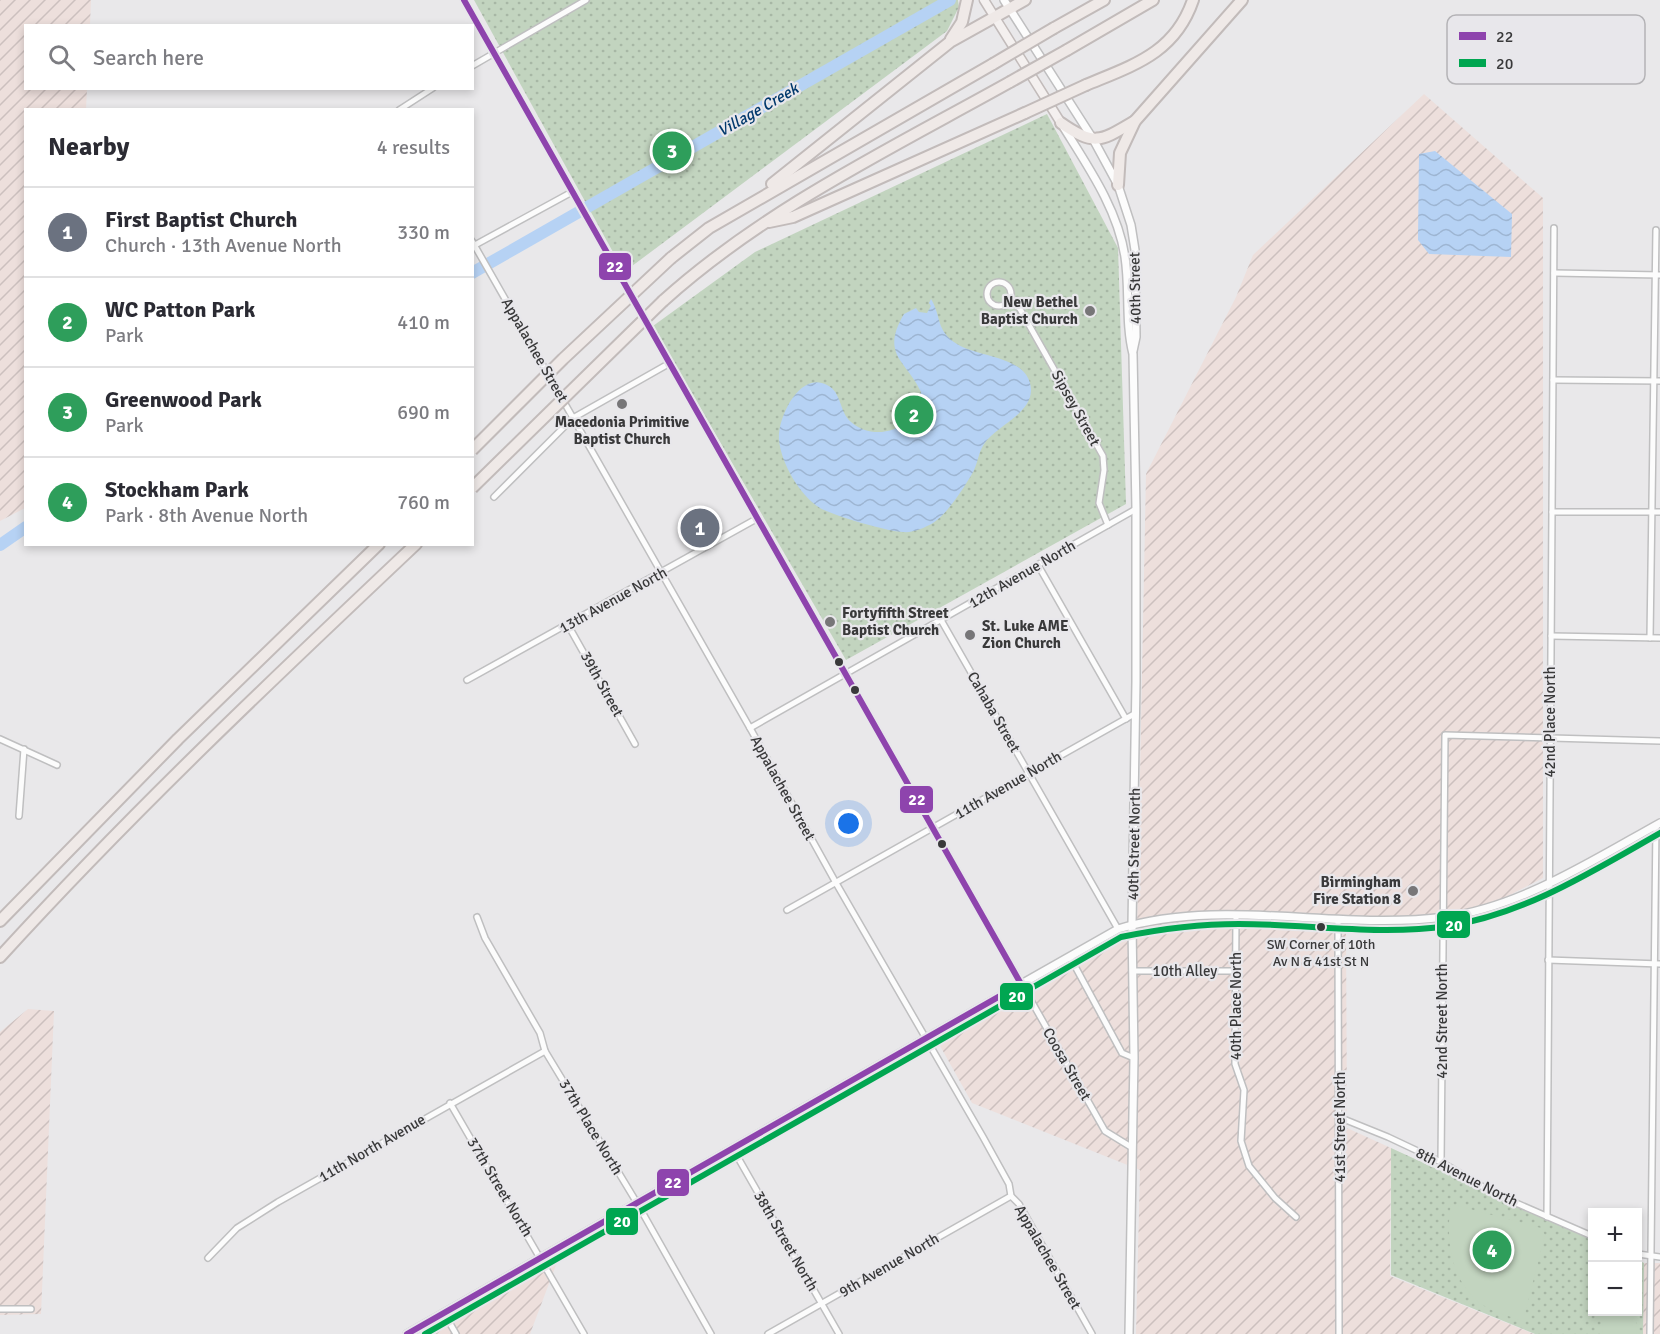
<!DOCTYPE html>
<html lang="en">
<head>
<meta charset="utf-8">
<style>
	:root { --surface:#fff; --page:#f7f7f7; --text:#2b2b33; --muted:#7c7c81; --line:#e1e1e2; --accent:#ea580c }
	body { margin:0; font-family:Signika,sans-serif; background:var(--page); color:var(--text) }
	.controls { position:absolute; right:18px; bottom:18px; display:grid; overflow:hidden; border-radius:0px; box-shadow:0 3px 9px #0003 }
	.controls button { width:54px; height:54px; display:grid; place-items:center; padding:0; border:0; border-bottom:2px solid var(--line); background:var(--surface); color:var(--text); font:30px sans-serif }
	.you { position:absolute; left:849px; top:824px; width:21px; height:21px; margin:-15px; border:4px solid #fff; border-radius:50%; background:#1a73e8; box-shadow:0 0 0 9px #1a73e833 }
	.badge { display:grid; place-items:center; width:39px; height:39px; border-radius:50%; background:var(--accent); color:#fff; font-size:20px; font-weight:700 }
	.pin { position:absolute; translate:-50% -50%; border:3px solid #fff; box-shadow:0 2px 6px #0006 }
	.list { margin:0; padding:0; list-style:none }
	h2 { display:flex; justify-content:space-between; align-items:center; height:78px; margin:0; padding:0 24px; font-size:26px }
	h2 small { font-size:20px; font-weight:400; color:var(--muted) }
	.list li { display:grid; grid-template-columns:39px 1fr auto; gap:18px; align-items:center; box-sizing:border-box; height:90px; padding:0 24px; border-top:2px solid var(--line) }
	.list b { display:block; font-size:22px; white-space:nowrap }
	.list p { margin:0; font-size:20px; white-space:nowrap; color:var(--muted) }
	.list em { font-size:20px; font-style:normal; color:var(--muted) }
	.icon { flex:none; width:33px; height:33px; fill:none; stroke:currentColor; stroke-width:2; stroke-linecap:round; stroke-linejoin:round }
	.map { position:relative; flex:none; width:1660px; height:1334px; overflow:hidden }
	.search { position:absolute; background:var(--surface); box-shadow:0 3px 9px #0003; left:24px; top:24px; width:450px; height:66px; display:flex; align-items:center; gap:15px; box-sizing:border-box; padding:0 21px; border-radius:0px; color:var(--muted); font-size:22px }
	.panel { position:absolute; background:var(--surface); box-shadow:0 3px 9px #0003; left:24px; top:108px; width:450px; height:438px; border-radius:0px }
	.map>svg:first-child { display:block }
	.industrial { fill:url(#industrial-furrows) }
	.park { fill:url(#park-dots) }
	.pitch { fill:#c2d4bf }
	.water { fill:url(#water-waves) }
	.lines { fill:none; stroke-linecap:round; stroke-linejoin:round }
	.river { stroke:#b6d2f4; stroke-width:12 }
	.minor-casing { stroke:#bfbfc0; stroke-width:8 }
	.tertiary-casing { stroke:#bfbfc0; stroke-width:10 }
	.primary-casing { stroke:#c2bbba; stroke-width:11 }
	.motorway-casing { stroke:#c2bbba; stroke-width:14 }
	.minor { stroke:#fcfcfc; stroke-width:5 }
	.tertiary { stroke:#fcfcfc; stroke-width:7 }
	.primary { stroke:#f4f0ef; stroke-width:8 }
	.motorway { stroke:#efe9e7; stroke-width:10 }
	.motorway-bridge-casing { stroke:#c2bbba; stroke-width:14; stroke-linecap:butt }
	.motorway-bridge { stroke:#efe9e7; stroke-width:10 }
	.bus-1-casing { stroke:#e8e7eb; stroke-width:10 }
	.bus-2-casing { stroke:#e8e7eb; stroke-width:10 }
	.bus-1 { stroke:#8e44ad; stroke-width:6 }
	.bus-2 { stroke:#00a651; stroke-width:6 }
	.poi-dot { fill:#777678; stroke:#e8e7eb; stroke-width:2 }
	.bus-dot { fill:#39393a; stroke:#e8e7eb; stroke-width:2 }
	.labels { text-anchor:middle; dominant-baseline:central; stroke-width:4.5; stroke-linejoin:round; paint-order:stroke }
	.bus-label { font-size:14px; fill:#39393a; stroke:#e8e7eb }
	.street-label { font-size:15px; fill:#39393a; stroke:#e8e7eb }
	.poi-label { font-size:15px; font-weight:bold; fill:#39393a; stroke:#e8e7eb; text-anchor:end }
	.water-label { font-size:16px; font-style:italic; fill:#00386c; stroke:#e8e7eb }
	.key { fill:#e8e7eb; stroke:#b4b3b6; stroke-width:1.5 }
	.key-label { font-size:16px; fill:#39393a }
	.line-badge { stroke:#e8e7eb; stroke-width:2 }
	.badge-label { font-size:16px; text-anchor:middle; font-weight:bold; fill:#fff }
</style>
</head>
<body>
<div class="map">
<svg width="1660" height="1334" viewBox="0 0 1660 1334">
	<defs>
		<pattern id="industrial-furrows" width="10" height="10" patternUnits="userSpaceOnUse" patternTransform="scale(1.5)"><rect width="10" height="10" fill="#eddfdc"/><path d="M-1 1l2-2M0 10L10 0M9 11l2-2" fill="none" stroke="#ccc0be"/></pattern>
		<pattern id="park-dots" width="8" height="8" patternUnits="userSpaceOnUse" patternTransform="scale(1.5)"><rect width="8" height="8" fill="#c2d4bf"/><path d="M2 2h.1M6 6h.1" fill="none" stroke="#a7b7a5" stroke-width="1.8" stroke-linecap="round"/></pattern>
		<pattern id="water-waves" width="16" height="10" patternUnits="userSpaceOnUse" patternTransform="scale(1.5)"><rect width="16" height="10" fill="#b6d2f4"/><path d="M0 5q4-4 8 0t8 0" fill="none" stroke="#9db5d2"/></pattern>
	</defs>
	<rect width="100%" height="100%" fill="#e9e8ea"/>
	<g class="industrial">
		<path d="M 0,0 L 91,0 L 90,25 L 26,26 L 26,88 L 87,89 L 86,109 L 26,110 L 25,508 L 0,521 Z"/>
		<path d="M 1424,94 L 1543,198 L 1543,878 L 1451,925 L 1346,927 L 1347,1128 L 1391,1148 L 1390,1276 L 1534,1334 L 1136,1334 L 1140,1170 L 972,1103 L 939,1044 L 1137,929 L 1146,474 L 1236,297 L 1253,255 Z"/>
		<path d="M 28,1009 L 54,1011 L 41,1314 L 0,1315 L 0,1032 Z"/>
		<path d="M 559,1257 L 530,1334 L 425,1334 Z"/>
		<path d="M 1644,1263 L 1660,1263 L 1660,1334 L 1643,1334 Z"/>
	</g>
	<g class="park">
		<path d="M 474,0 L 958,0 L 959,7 L 947,31 L 624,272 Z"/>
		<path d="M 1047,114 L 1118,248 L 1126,504 L 846,660 L 653,326 L 755,252 Z"/>
		<path d="M 1391,1148 L 1592,1240 L 1592,1312 L 1638,1312 L 1638,1260 L 1644,1263 L 1643,1334 L 1535,1334 L 1391,1275 Z"/>
	</g>
	<g class="pitch">
		<path d="M 1451,1204 L 1541,1228 L 1545,1235 L 1523,1321 C 1510,1316 1494,1313 1483,1305 C 1451,1284 1445,1238 1451,1204 Z"/>
		<path d="M 1603,1312 L 1637,1312 L 1636,1334 L 1602,1334 Z"/>
	</g>
	<g class="water">
		<path d="M 1435,151 L 1512,214 L 1511,257 L 1429,254 L 1418,240 L 1419,154 Z"/>
		<path d="M 931,299 C 942,317 935,330 957,344 C 977,357 1023,356 1030,383 C 1038,412 997,424 984,444 C 978,453 978,464 972,474 C 963,489 948,513 933,523 C 924,528 913,533 903,532 C 889,532 832,515 820,508 C 800,496 781,463 779,440 C 777,418 800,370 827,385 C 842,392 839,412 851,422 C 877,445 921,426 921,392 C 906,360 880,355 904,314 L 916,308 L 919,312 L 927,313 L 931,306 L 929,303 Z"/>
	</g>
	<g class="lines">
		<g class="river">
			<path d="M 472,273 L 950,0"/>
			<path d="M 0,545 L 26,527"/>
		</g>
		<defs>
			<g id="minor">
				<path d="M 464,0 L 1105,1131 L 1131,1147"/>
				<path d="M 472,66 L 586,0"/>
				<path d="M 399,110 L 433,88"/>
				<path d="M 472,241 L 750,728 L 836,883 L 983,1137 L 1009,1184 L 1011,1196 L 1019,1204 L 1092,1334"/>
				<path d="M 475,245 L 572,192"/>
				<path d="M 1554,273 L 1660,275"/>
				<circle cx="999" cy="294" r="12"/>
				<path d="M 1010,299 L 1020,309 L 1103,456 L 1104,470 L 1099,503 L 1108,525"/>
				<path d="M 1553,380 L 1660,381"/>
				<path d="M 494,497 L 573,418 L 670,363"/>
				<path d="M 1552,512 L 1660,512"/>
				<path d="M 1038,565 L 1126,719"/>
				<path d="M 941,620 L 1118,929"/>
				<path d="M 568,625 L 635,744"/>
				<path d="M 1551,636 L 1660,638"/>
				<path d="M 1650,638 L 1656,230"/>
				<path d="M 467,680 L 758,518"/>
				<path d="M 750,728 L 1136,509"/>
				<path d="M 0,739 L 57,765"/>
				<path d="M 19,816 L 24,749"/>
				<path d="M 787,910 L 1136,713"/>
				<path d="M 1236,916 L 1235,1064 L 1244,1090 L 1241,1141 L 1249,1166 L 1275,1198 L 1296,1217"/>
				<path d="M 477,917 L 485,938 L 540,1033 L 545,1051 L 637,1203 L 711,1334"/>
				<path d="M 1338,920 L 1339,1334"/>
				<path d="M 1070,957 L 1122,1053 L 1134,1058"/>
				<path d="M 1548,960 L 1660,964"/>
				<path d="M 1134,971 L 1236,971"/>
				<path d="M 450,1103 L 584,1334"/>
				<path d="M 1341,1118 L 1388,1137 L 1441,1162 L 1493,1193 L 1592,1236"/>
				<path d="M 733,1149 L 839,1334"/>
				<path d="M 1441,1162 L 1445,735 L 1660,741"/>
				<path d="M 1547,1217 L 1554,228"/>
				<path d="M 1638,1254 L 1660,1257"/>
				<path d="M 208,1258 L 237,1228 L 278,1202 L 545,1051"/>
				<path d="M 0,1309 L 31,1309"/>
				<path d="M 444,1313 L 456,1334"/>
				<path d="M 768,1334 L 1011,1196"/>
				<path d="M 1650,1334 L 1656,825"/>
			</g>
			<g id="tertiary">
				<path d="M 1004,0 L 1093,139 L 1118,185 L 1131,225 L 1135,250 L 1136,337 L 1133,351"/>
				<path d="M 1064,128 C 1089,168 1118,210 1125,257 C 1130,289 1125,322 1133,354 L 1136,509 L 1136,682 L 1132,925 L 1134,1058 L 1129,1334"/>
				<path d="M 407,1334 L 1118,929 C 1224,897 1337,931 1445,917 C 1519,908 1595,859 1660,823"/>
			</g>
			<path id="primary" d="M 984,0 L 1061,123"/>
			<g id="motorway">
				<path d="M 1054,28 L 1104,0"/>
				<path d="M 951,39 L 962,22 L 967,0"/>
				<path d="M 1067,50 L 1153,0"/>
				<path d="M 1086,85 C 1134,65 1175,53 1193,0"/>
				<path d="M 1061,123 C 1095,147 1101,141 1135,121"/>
				<path d="M 772,184 L 950,42 L 1025,0"/>
				<path d="M 1118,185 L 1120,153 L 1135,121 L 1242,0"/>
				<path d="M 769,222 L 793,217 L 1025,113"/>
				<path d="M 671,258 L 709,228 L 993,64"/>
				<path d="M 663,301 C 765,209 890,149 1010,82"/>
				<path d="M 0,921 L 178,739 L 379,544"/>
				<path d="M 0,957 C 131,813 274,678 416,544"/>
			</g>
		</defs>
		<use href="#minor" class="minor-casing"/>
		<use href="#tertiary" class="tertiary-casing"/>
		<use href="#primary" class="primary-casing"/>
		<use href="#motorway" class="motorway-casing"/>
		<use href="#minor" class="minor"/>
		<use href="#tertiary" class="tertiary"/>
		<use href="#primary" class="primary"/>
		<use href="#motorway" class="motorway"/>
		<defs>
			<g id="motorway-bridge">
				<path d="M 993,64 L 1054,28"/>
				<path d="M 1010,82 L 1067,50"/>
				<path d="M 1025,113 L 1086,85"/>
				<path d="M 472,450 L 563,359 L 671,258"/>
				<path d="M 472,488 L 663,301"/>
			</g>
		</defs>
		<use href="#motorway-bridge" class="motorway-bridge-casing"/>
		<use href="#motorway-bridge" class="motorway-bridge"/>
		<defs>
			<path id="bus-1" d="M 407,1334 L 1021,984 L 464,0"/>
			<path id="bus-2" d="M 425,1334 L 1121,937 C 1160,929 1198,924 1239,924 C 1308,924 1379,936 1448,926 C 1525,914 1593,871 1660,833"/>
		</defs>
		<use href="#bus-1" class="bus-1-casing"/>
		<use href="#bus-2" class="bus-2-casing"/>
		<use href="#bus-1" class="bus-1"/>
		<use href="#bus-2" class="bus-2"/>
	</g>
	<g class="poi-dot">
		<circle cx="1090" cy="311" r="6"/>
		<circle cx="622" cy="404" r="6"/>
		<circle cx="830" cy="622" r="6"/>
		<circle cx="970" cy="635" r="6"/>
		<circle cx="1413" cy="891" r="6"/>
	</g>
	<g class="bus-dot">
		<circle cx="839" cy="662" r="5"/>
		<circle cx="855" cy="690" r="5"/>
		<circle cx="942" cy="844" r="5"/>
		<circle cx="1321" cy="927" r="5"/>
	</g>
	<g class="labels">
		<g class="bus-label">
			<text x="1321" y="944">SW Corner of 10th<tspan x="1321" dy="17">Av N &amp; 41st St N</tspan></text>
		</g>
		<g class="street-label">
			<text transform="translate(1135 288) rotate(-91)">40th Street</text>
			<text transform="translate(535 350) rotate(60)">Appalachee Street</text>
			<text transform="translate(1076 408) rotate(61)">Sipsey Street</text>
			<text transform="translate(1022 574) rotate(-30)">12th Avenue North</text>
			<text transform="translate(613 600) rotate(-29)">13th Avenue North</text>
			<text transform="translate(602 684) rotate(61)">39th Street</text>
			<text transform="translate(994 712) rotate(60)">Cahaba Street</text>
			<text transform="translate(1550 722) rotate(-90)">42nd Place North</text>
			<text transform="translate(1008 785) rotate(-30)">11th Avenue North</text>
			<text transform="translate(783 788) rotate(61)">Appalachee Street</text>
			<text transform="translate(1134 844) rotate(-89)">40th Street North</text>
			<text x="1185" y="971">10th Alley</text>
			<text transform="translate(1236 1006) rotate(-90)">40th Place North</text>
			<text transform="translate(1442 1021) rotate(-90)">42nd Street North</text>
			<text transform="translate(1067 1064) rotate(60)">Coosa Street</text>
			<text transform="translate(591 1127) rotate(59)">37th Place North</text>
			<text transform="translate(1340 1127) rotate(-90)">41st Street North</text>
			<text transform="translate(372 1148) rotate(-30)">11th North Avenue</text>
			<text transform="translate(1467 1177) rotate(27)">8th Avenue North</text>
			<text transform="translate(500 1187) rotate(59)">37th Street North</text>
			<text transform="translate(786 1241) rotate(60)">38th Street North</text>
			<text transform="translate(1048 1257) rotate(60)">Appalachee Street</text>
			<text transform="translate(889 1265) rotate(-30)">9th Avenue North</text>
		</g>
		<g class="poi-label">
			<text x="1078" y="302">New Bethel<tspan x="1078" dy="17">Baptist Church</tspan></text>
			<text x="622" y="422" text-anchor="middle">Macedonia Primitive<tspan x="622" dy="17">Baptist Church</tspan></text>
			<text x="842" y="613" text-anchor="start">Fortyfifth Street<tspan x="842" dy="17">Baptist Church</tspan></text>
			<text x="982" y="626" text-anchor="start">St. Luke AME<tspan x="982" dy="17">Zion Church</tspan></text>
			<text x="1401" y="882">Birmingham<tspan x="1401" dy="17">Fire Station 8</tspan></text>
		</g>
		<g class="water-label">
			<text transform="translate(758 110) rotate(-30)">Village Creek</text>
		</g>
	</g>
	<rect x="1447" y="15" width="198" height="69" rx="9" class="key"/>
	<rect x="1459" y="32" width="27" height="8" fill="#8e44ad"/>
	<rect x="1459" y="59" width="27" height="8" fill="#00a651"/>
	<g class="key-label">
		<text x="1496" y="42">22</text>
		<text x="1496" y="69">20</text>
	</g>
	<g class="line-badge">
		<rect x="598" y="252" width="34" height="29" rx="6" fill="#8e44ad"/>
		<rect x="899" y="785" width="35" height="29" rx="6" fill="#8e44ad"/>
		<rect x="1436" y="910" width="35" height="29" rx="6" fill="#00a651"/>
		<rect x="999" y="982" width="35" height="29" rx="6" fill="#00a651"/>
		<rect x="656" y="1168" width="34" height="29" rx="6" fill="#8e44ad"/>
		<rect x="605" y="1207" width="34" height="29" rx="6" fill="#00a651"/>
	</g>
	<g class="badge-label">
		<text x="615" y="272">22</text>
		<text x="917" y="805">22</text>
		<text x="1454" y="931">20</text>
		<text x="1017" y="1002">20</text>
		<text x="673" y="1188">22</text>
		<text x="622" y="1227">20</text>
	</g>
</svg>
<div class="controls">
<button>+</button>
<button>−</button>
</div>
<div class="you"></div>
<div class="pin badge" style="left:700px;top:528px;background:#6b7280">1</div>
<div class="pin badge" style="left:914px;top:415px;background:#2e9e5b">2</div>
<div class="pin badge" style="left:672px;top:151px;background:#2e9e5b">3</div>
<div class="pin badge" style="left:1492px;top:1250px;background:#2e9e5b">4</div>
<div class="search"><svg class="icon" aria-label="search" viewBox="0 0 24 24"><circle cx="10" cy="10" r="6"/><path d="M15 15l6 6"/></svg>Search here</div>
<section class="panel">
<h2>Nearby<small>4 results</small></h2>
<ul class="list">
<li><span class="badge" style="background:#6b7280">1</span><div><b>First Baptist Church</b><p>Church · 13th Avenue North</p></div><em>330 m</em></li>
<li><span class="badge" style="background:#2e9e5b">2</span><div><b>WC Patton Park</b><p>Park</p></div><em>410 m</em></li>
<li><span class="badge" style="background:#2e9e5b">3</span><div><b>Greenwood Park</b><p>Park</p></div><em>690 m</em></li>
<li><span class="badge" style="background:#2e9e5b">4</span><div><b>Stockham Park</b><p>Park · 8th Avenue North</p></div><em>760 m</em></li>
</ul>
</section>
</div>
</body>
</html>
